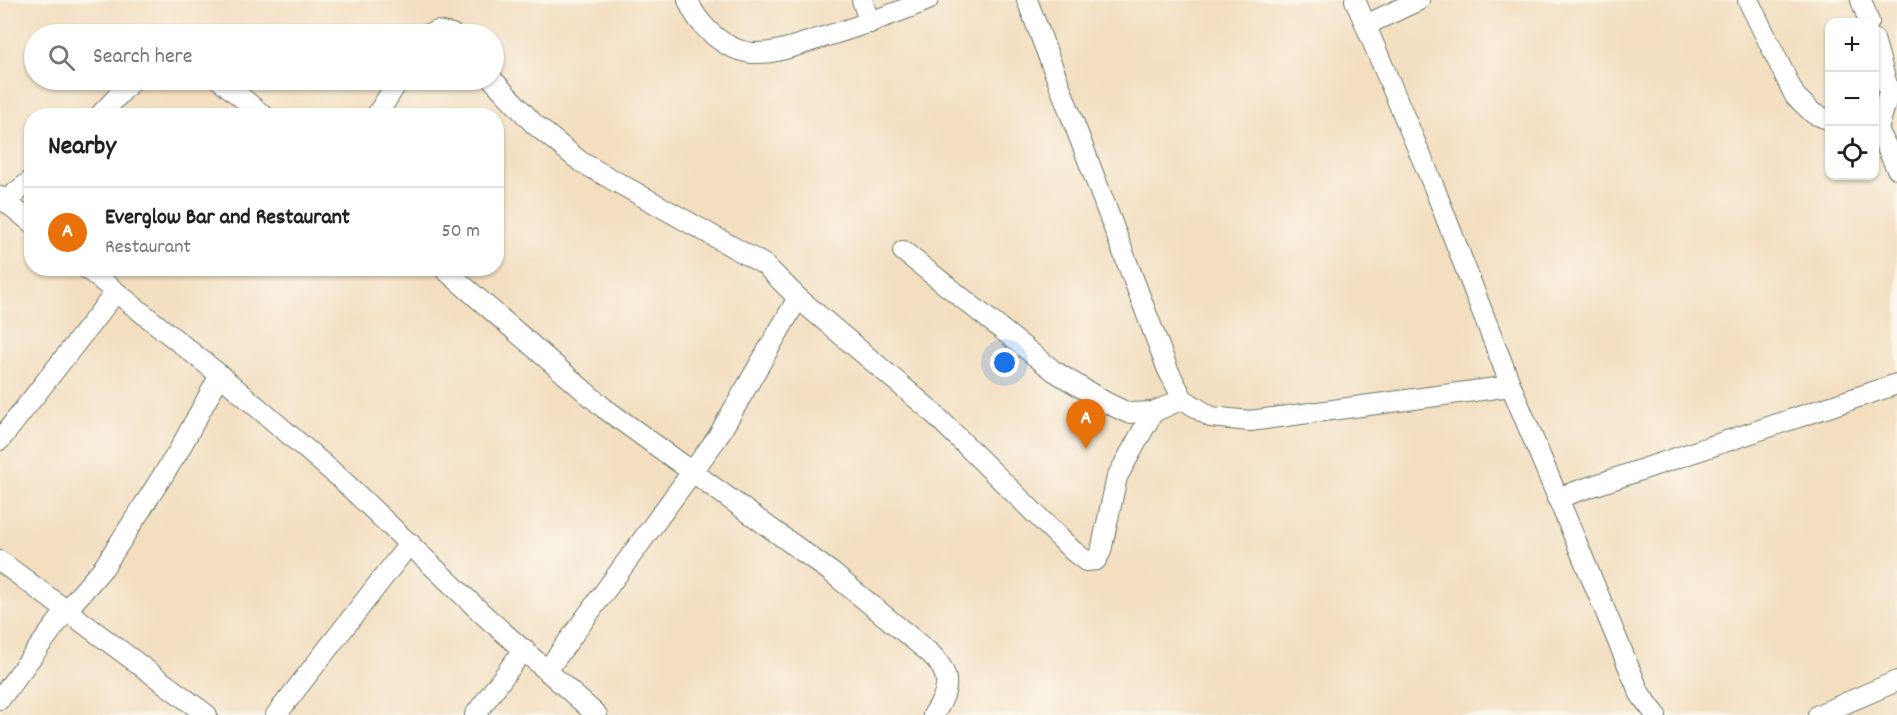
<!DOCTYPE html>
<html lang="en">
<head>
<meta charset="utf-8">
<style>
	:root { --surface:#fff; --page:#f6f6f6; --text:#202124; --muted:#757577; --line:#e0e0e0; --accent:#b5179e }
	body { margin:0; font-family:Dekko,sans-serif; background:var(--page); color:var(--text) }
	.controls { position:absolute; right:18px; top:18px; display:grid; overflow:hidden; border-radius:12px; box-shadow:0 2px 4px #0004 }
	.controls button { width:54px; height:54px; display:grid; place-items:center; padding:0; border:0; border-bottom:2px solid var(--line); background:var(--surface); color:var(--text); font:30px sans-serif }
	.you { position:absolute; left:1005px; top:363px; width:21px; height:21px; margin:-15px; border:4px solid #fff; border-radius:50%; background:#1a73e8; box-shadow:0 0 0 9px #1a73e833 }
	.badge { display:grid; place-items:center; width:39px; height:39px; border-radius:50%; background:var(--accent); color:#fff; font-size:20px; font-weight:700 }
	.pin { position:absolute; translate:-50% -50px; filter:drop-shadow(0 2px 3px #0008) }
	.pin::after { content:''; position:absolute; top:32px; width:21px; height:18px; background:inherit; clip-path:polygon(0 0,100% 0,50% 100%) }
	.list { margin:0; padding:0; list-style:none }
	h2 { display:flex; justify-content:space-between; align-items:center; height:78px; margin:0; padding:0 24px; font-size:26px }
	h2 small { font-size:20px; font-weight:400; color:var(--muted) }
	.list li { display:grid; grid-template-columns:39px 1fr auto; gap:18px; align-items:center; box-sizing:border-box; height:90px; padding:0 24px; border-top:2px solid var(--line) }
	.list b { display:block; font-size:22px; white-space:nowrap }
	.list p { margin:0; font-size:20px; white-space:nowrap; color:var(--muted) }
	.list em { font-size:20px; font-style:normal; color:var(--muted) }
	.icon { flex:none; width:33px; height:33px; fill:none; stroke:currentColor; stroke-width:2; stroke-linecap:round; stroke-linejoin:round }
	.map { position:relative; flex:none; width:1897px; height:715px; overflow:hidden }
	.search { position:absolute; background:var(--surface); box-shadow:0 2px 4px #0004; left:24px; top:24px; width:480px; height:66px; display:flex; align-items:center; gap:15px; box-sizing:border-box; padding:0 21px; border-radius:33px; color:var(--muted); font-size:22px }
	.panel { position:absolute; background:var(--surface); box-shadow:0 2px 4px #0004; left:24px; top:108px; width:480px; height:168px; border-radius:24px }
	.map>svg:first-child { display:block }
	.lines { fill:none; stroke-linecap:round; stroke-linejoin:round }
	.street-casing { stroke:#697565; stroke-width:22 }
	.street { stroke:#fff; stroke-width:20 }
</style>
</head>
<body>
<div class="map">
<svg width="1897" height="715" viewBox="0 0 1897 715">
	<rect width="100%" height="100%" fill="#fbf7ec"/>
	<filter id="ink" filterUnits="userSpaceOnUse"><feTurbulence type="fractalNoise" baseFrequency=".0167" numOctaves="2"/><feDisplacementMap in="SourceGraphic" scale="12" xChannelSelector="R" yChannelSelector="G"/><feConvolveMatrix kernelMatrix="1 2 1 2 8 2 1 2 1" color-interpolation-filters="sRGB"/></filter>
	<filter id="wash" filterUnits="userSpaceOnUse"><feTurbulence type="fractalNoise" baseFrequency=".008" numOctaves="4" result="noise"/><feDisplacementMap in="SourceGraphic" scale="24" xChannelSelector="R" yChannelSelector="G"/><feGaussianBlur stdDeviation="1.35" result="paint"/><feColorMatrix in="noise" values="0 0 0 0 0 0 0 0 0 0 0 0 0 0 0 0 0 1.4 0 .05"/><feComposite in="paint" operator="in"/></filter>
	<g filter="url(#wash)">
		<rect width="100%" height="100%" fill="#f3dec0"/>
	</g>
	<g filter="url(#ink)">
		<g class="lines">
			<defs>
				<g id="street">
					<path d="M 688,0 C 697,25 724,50 752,53 C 772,54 792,47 811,41 C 851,29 889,16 928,0"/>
					<path d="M 862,0 L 870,23"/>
					<path d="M 1027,0 L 1168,370 L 1183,399 L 1211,417 L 1250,421 L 1511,386"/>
					<path d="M 1355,0 L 1434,187 L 1511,386 L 1640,694 L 1656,715"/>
					<path d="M 1748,0 L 1795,96 L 1814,114 L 1830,120"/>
					<path d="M 1861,0 L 1869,22"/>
					<path d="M 1366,25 L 1419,0"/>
					<path d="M 429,34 L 437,31 L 452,34"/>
					<path d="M 1874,39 L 1889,92 L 1878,129 L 1897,169"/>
					<path d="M 220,80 L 264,116"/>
					<path d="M 493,80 L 534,124 L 581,162 L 765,265 L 798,298 L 929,409 L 1073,551 L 1086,561 L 1096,560 L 1101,551 L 1117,477 L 1153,412"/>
					<path d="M 99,116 L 133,80"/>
					<path d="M 376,116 L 399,80"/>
					<path d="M 0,197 L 32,223"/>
					<path d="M 5,201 L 32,180"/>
					<path d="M 903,251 L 1054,371 L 1105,402 L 1128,413 L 1153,412 L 1183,399"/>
					<path d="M 86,268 L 220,375 L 342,480 L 486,617 L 597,715"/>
					<path d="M 443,268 L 604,408 L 831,572 L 931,654 C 952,675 950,691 933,715"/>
					<path d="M 0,440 L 115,293"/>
					<path d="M 1557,498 L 1897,384"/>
					<path d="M 0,561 L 207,715"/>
					<path d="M 548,669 L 717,438 L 798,298"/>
					<path d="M 0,699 L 66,611 L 104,567 L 178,452 L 220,375"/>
					<path d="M 276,715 L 410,543"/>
					<path d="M 475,715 L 524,649"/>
					<path d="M 1818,715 L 1897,681"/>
				</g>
			</defs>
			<use href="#street" class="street-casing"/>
			<use href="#street" class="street"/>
		</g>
	</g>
</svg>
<div class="controls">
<button>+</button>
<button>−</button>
<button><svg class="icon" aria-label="locate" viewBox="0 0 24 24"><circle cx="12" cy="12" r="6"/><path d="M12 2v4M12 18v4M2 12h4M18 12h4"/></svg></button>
</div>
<div class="you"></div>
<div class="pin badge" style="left:1086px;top:449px;background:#e8710a">A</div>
<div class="search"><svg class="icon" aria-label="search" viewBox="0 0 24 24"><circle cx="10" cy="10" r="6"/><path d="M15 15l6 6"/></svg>Search here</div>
<section class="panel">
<h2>Nearby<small></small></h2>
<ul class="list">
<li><span class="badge" style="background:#e8710a">A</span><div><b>Everglow Bar and Restaurant</b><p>Restaurant</p></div><em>50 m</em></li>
</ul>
</section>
</div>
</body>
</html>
